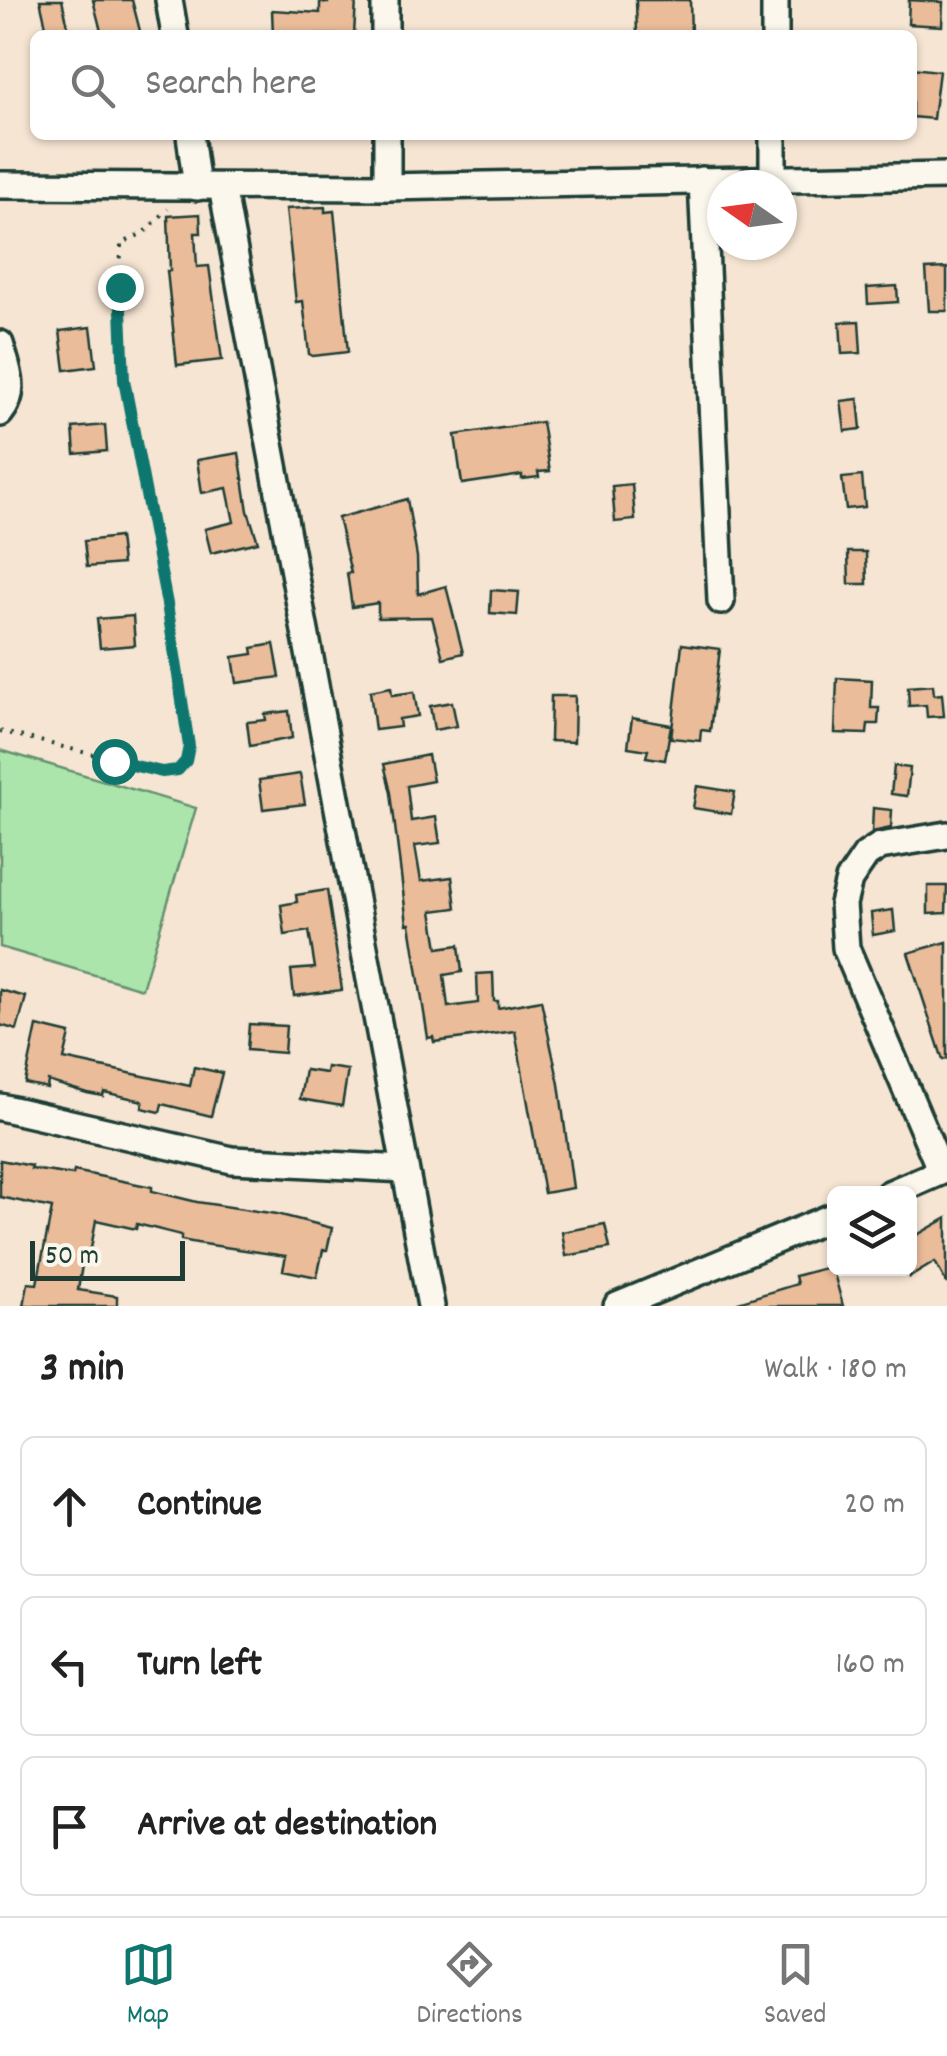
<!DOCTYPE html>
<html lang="en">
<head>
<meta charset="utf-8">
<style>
	:root { --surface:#fff; --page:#f2f2f2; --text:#222; --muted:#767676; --line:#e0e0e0; --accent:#0f766e }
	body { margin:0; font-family:Dekko,sans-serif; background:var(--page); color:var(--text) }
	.controls { position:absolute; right:30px; bottom:30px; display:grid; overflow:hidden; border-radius:15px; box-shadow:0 2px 8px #0004 }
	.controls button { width:90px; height:90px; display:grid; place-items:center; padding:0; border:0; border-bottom:2px solid var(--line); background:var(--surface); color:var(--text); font:50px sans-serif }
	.compass { position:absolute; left:707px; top:170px; width:90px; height:90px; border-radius:50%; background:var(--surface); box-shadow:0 2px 8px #0004; rotate:284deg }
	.scale { position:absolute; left:30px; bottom:25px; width:155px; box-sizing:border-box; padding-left:10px; border:5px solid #1f3d34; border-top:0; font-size:28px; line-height:35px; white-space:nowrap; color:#1f3d34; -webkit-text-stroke:8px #fbf7ec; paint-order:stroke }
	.stop { position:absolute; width:30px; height:30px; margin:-22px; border:8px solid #0f766e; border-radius:50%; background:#fff }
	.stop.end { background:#0f766e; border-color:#fff; box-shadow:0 2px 10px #0008 }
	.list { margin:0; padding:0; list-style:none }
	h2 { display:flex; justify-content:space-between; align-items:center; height:130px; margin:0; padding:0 40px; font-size:42px }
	h2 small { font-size:32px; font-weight:400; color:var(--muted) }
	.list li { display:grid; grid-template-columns:65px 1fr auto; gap:30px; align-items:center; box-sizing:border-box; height:140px; margin:0 20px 20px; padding:0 20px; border:2px solid var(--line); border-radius:15px }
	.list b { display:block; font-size:38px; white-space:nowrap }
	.list em { font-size:32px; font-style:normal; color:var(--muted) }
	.icon { flex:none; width:55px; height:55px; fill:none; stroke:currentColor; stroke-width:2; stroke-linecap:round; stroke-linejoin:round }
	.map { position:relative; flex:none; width:947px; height:1306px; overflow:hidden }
	.search { position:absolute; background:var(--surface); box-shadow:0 2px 8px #0004; left:30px; right:30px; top:30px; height:110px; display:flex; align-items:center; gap:25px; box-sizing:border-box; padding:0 35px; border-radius:15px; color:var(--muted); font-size:38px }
	.sheet { height:610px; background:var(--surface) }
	nav { display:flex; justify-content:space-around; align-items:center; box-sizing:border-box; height:140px; border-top:2px solid var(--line); background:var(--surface); font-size:28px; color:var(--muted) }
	nav a { display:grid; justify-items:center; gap:5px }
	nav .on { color:var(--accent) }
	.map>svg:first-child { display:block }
	.green { fill:#abe5ab; stroke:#659170; stroke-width:2.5 }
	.building { fill:#eabc9a; stroke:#1f3d34; stroke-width:2.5 }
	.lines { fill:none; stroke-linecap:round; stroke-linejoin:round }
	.minor-casing { stroke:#1f3d34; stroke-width:32 }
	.path { stroke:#1f3d34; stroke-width:4; stroke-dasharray:2.5 8; stroke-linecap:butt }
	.minor { stroke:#fbf7ec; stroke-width:25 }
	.route { stroke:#0f766e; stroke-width:12 }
</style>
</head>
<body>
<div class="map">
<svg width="947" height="1306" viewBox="0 0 947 1306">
	<rect width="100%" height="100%" fill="#f6e5d3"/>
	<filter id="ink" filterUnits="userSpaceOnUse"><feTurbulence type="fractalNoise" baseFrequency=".01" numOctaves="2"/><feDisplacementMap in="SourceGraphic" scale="20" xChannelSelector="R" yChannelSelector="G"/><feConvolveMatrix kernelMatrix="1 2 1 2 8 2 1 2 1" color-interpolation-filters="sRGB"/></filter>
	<g filter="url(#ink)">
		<path class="green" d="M 0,750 L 196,808 L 142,989 L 0,947 Z"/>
		<g class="building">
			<path d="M 40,0 L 62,0 L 70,35 L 48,35 Z"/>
			<path d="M 93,0 L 132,0 L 141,35 L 102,35 Z"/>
			<path d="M 328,0 L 356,0 L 354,35 L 273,35 L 272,10 L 320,13 L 320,3 L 328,3 Z"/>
			<path d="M 636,0 L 690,0 L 691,35 L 637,35 Z"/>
			<path d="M 909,0 L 943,2 L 942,26 L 908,24 Z"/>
			<path d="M 912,68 L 939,71 L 933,119 L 912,117 Z"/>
			<path d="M 325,207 L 325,212 L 334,211 L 348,352 L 313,356 L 309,354 L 303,301 L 296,302 L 286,209 Z"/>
			<path d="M 200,214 L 201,233 L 195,233 L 197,267 L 209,266 L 222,360 L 177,365 L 167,271 L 170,271 L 168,216 Z"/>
			<path d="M 947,268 L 947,311 L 929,311 L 926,269 Z"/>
			<path d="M 897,286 L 898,302 L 868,304 L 867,288 Z"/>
			<path d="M 859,321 L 861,353 L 842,354 L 840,322 Z"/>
			<path d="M 91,327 L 96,366 L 65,370 L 60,331 Z"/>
			<path d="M 858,399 L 861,429 L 845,431 L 841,401 Z"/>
			<path d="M 542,422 L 550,471 L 538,472 L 539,477 L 522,479 L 522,475 L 462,484 L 455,435 Z"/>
			<path d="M 105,425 L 107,451 L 75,454 L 73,428 Z"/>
			<path d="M 239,453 L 248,511 L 258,542 L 211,553 L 205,529 L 234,522 L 227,488 L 202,493 L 197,460 Z"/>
			<path d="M 862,476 L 865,507 L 846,509 L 842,478 Z"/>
			<path d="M 632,484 L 635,520 L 615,522 L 612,486 Z"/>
			<path d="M 407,499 L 417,557 L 418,594 L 446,586 L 463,653 L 443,658 L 432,617 L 378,618 L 378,603 L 352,607 L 347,573 L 351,573 L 338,518 Z"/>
			<path d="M 119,537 L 122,564 L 87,567 L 84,541 Z"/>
			<path d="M 848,552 L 866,552 L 867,584 L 849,584 Z"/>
			<path d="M 491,590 L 519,592 L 517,615 L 490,613 Z"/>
			<path d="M 133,616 L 135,645 L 100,648 L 97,619 Z"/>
			<path d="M 274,644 L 280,677 L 237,683 L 233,657 L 253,654 L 252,648 Z"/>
			<path d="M 682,644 L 720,649 L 710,731 L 701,730 L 700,741 L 671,738 Z"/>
			<path d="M 837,678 L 872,680 L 871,708 L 879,708 L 878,724 L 868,724 L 867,734 L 835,733 Z"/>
			<path d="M 933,685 L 934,695 L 942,694 L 944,716 L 927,717 L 926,705 L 909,706 L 908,687 Z"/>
			<path d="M 391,687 L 392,695 L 414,692 L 418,716 L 399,719 L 400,727 L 375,730 L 370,691 Z"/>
			<path d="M 551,696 L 575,696 L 574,742 L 550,741 Z"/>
			<path d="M 452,702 L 457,726 L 434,730 L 430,706 Z"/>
			<path d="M 289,711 L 292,738 L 250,746 L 247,722 L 266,720 L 265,714 Z"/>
			<path d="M 632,718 L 671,725 L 665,760 L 646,757 L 648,750 L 628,747 Z"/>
			<path d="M 428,755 L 433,781 L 407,786 L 411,821 L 436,817 L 440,843 L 415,846 L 421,881 L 452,877 L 456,908 L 432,911 L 438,948 L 459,945 L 462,972 L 444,975 L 448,1007 L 478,1003 L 477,974 L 493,973 L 494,1001 L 498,1001 L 498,1008 L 541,1000 L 559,1084 L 573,1188 L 544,1193 L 515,1031 L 434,1042 L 433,1037 L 428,1038 L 410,924 L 407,924 L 391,793 L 384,764 Z"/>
			<path d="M 894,766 L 910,768 L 907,796 L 891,794 Z"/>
			<path d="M 300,774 L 305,804 L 263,809 L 259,780 Z"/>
			<path d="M 697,786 L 735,792 L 731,814 L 693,808 Z"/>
			<path d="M 873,808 L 892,810 L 891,828 L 872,832 Z"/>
			<path d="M 928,886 L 947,886 L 946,913 L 928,914 Z"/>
			<path d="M 327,890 L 342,990 L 294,996 L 291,970 L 315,968 L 309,931 L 285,935 L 281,905 L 297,902 L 296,895 Z"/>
			<path d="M 893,910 L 895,931 L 873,935 L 871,913 Z"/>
			<path d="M 947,942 L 947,1059 L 943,1060 L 908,953 Z"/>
			<path d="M 0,990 L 26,997 L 17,1030 L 0,1025 Z"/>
			<path d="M 249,1024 L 286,1026 L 284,1053 L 247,1050 Z"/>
			<path d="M 37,1026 L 70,1034 L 64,1059 L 190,1086 L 194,1067 L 222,1073 L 211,1116 L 162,1104 L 160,1112 L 142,1108 L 143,1101 L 104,1092 L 103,1096 L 87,1093 L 48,1081 L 47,1088 L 25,1083 Z"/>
			<path d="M 327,1067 L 348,1070 L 342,1106 L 300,1099 L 305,1070 L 326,1073 Z"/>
			<path d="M 0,1160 L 32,1166 L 31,1169 L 73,1175 L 74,1171 L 152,1187 L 152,1191 L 197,1202 L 277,1214 L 332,1228 L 327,1250 L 323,1250 L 317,1277 L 283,1270 L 286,1256 L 197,1243 L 181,1240 L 181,1235 L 137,1224 L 136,1229 L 96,1220 L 90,1254 L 84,1253 L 78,1290 L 117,1296 L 117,1306 L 24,1306 L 28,1283 L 37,1284 L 52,1208 L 0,1197 Z"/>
			<path d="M 947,1218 L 947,1284 L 935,1262 L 910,1277 L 910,1239 Z"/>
			<path d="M 605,1224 L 610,1248 L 566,1256 L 562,1232 Z"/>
			<path d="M 832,1266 L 843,1306 L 739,1306 L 738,1302 L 797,1284 L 795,1276 Z"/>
		</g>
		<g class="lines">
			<defs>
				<g id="minor">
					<path d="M 169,0 L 175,35"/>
					<path d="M 385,0 L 385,35"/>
					<path d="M 775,35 L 775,0"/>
					<path d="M 190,135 L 197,187"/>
					<path d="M 387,135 L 387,187"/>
					<path d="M 773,178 L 773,135"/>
					<path d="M 702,180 L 721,601"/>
					<path d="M 0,185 L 387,187 L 947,176"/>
					<path d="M 222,187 L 431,1306"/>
					<path d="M 0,344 C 7,368 18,392 0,413"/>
					<path d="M 0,1107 L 232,1160 L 405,1169"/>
					<path d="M 941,1171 L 846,948 L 843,904 L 849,880 L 866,855 L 880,846 L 947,835"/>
					<path d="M 889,1194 L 947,1169"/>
					<path d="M 617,1306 L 834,1216"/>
				</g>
			</defs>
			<use href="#minor" class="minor-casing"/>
			<path class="path" d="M 0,731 L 162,772 L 178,770 L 185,761 L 189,746 L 167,605 L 124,379 L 120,287 L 121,244 L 145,232 L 168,209"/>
			<use href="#minor" class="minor"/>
		</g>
	</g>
	<g class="lines" filter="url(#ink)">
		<path class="route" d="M 114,761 L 162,772 L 178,770 L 186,761 L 189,746 L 167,604 L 124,380 L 120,287"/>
	</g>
</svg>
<div class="controls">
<button><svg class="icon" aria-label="layers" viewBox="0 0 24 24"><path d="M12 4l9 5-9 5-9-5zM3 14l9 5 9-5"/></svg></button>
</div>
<svg class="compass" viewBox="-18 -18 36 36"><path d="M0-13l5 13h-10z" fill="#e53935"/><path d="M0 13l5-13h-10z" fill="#767676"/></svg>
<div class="scale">50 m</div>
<div class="stop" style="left:114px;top:761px"></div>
<div class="stop end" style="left:120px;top:287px"></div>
<div class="search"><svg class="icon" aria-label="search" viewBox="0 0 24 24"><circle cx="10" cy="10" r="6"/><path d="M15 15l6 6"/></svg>Search here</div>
</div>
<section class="sheet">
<h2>3 min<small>Walk · 180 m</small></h2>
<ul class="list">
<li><svg class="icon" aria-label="ahead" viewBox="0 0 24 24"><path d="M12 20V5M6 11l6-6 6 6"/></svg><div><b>Continue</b></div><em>20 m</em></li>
<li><svg class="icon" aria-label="left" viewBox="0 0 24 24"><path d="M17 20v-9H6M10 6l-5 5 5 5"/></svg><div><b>Turn left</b></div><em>160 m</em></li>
<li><svg class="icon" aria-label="arrive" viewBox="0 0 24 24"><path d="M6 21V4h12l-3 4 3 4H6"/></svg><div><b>Arrive at destination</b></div></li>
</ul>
</section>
<nav>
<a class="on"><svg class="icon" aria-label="map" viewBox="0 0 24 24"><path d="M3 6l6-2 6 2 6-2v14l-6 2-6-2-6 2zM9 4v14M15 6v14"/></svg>Map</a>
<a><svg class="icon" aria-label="directions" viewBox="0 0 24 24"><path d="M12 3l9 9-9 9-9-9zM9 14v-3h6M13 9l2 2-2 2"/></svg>Directions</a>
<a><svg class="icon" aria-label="saved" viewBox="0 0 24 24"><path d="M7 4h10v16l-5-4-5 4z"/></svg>Saved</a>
</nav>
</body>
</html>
